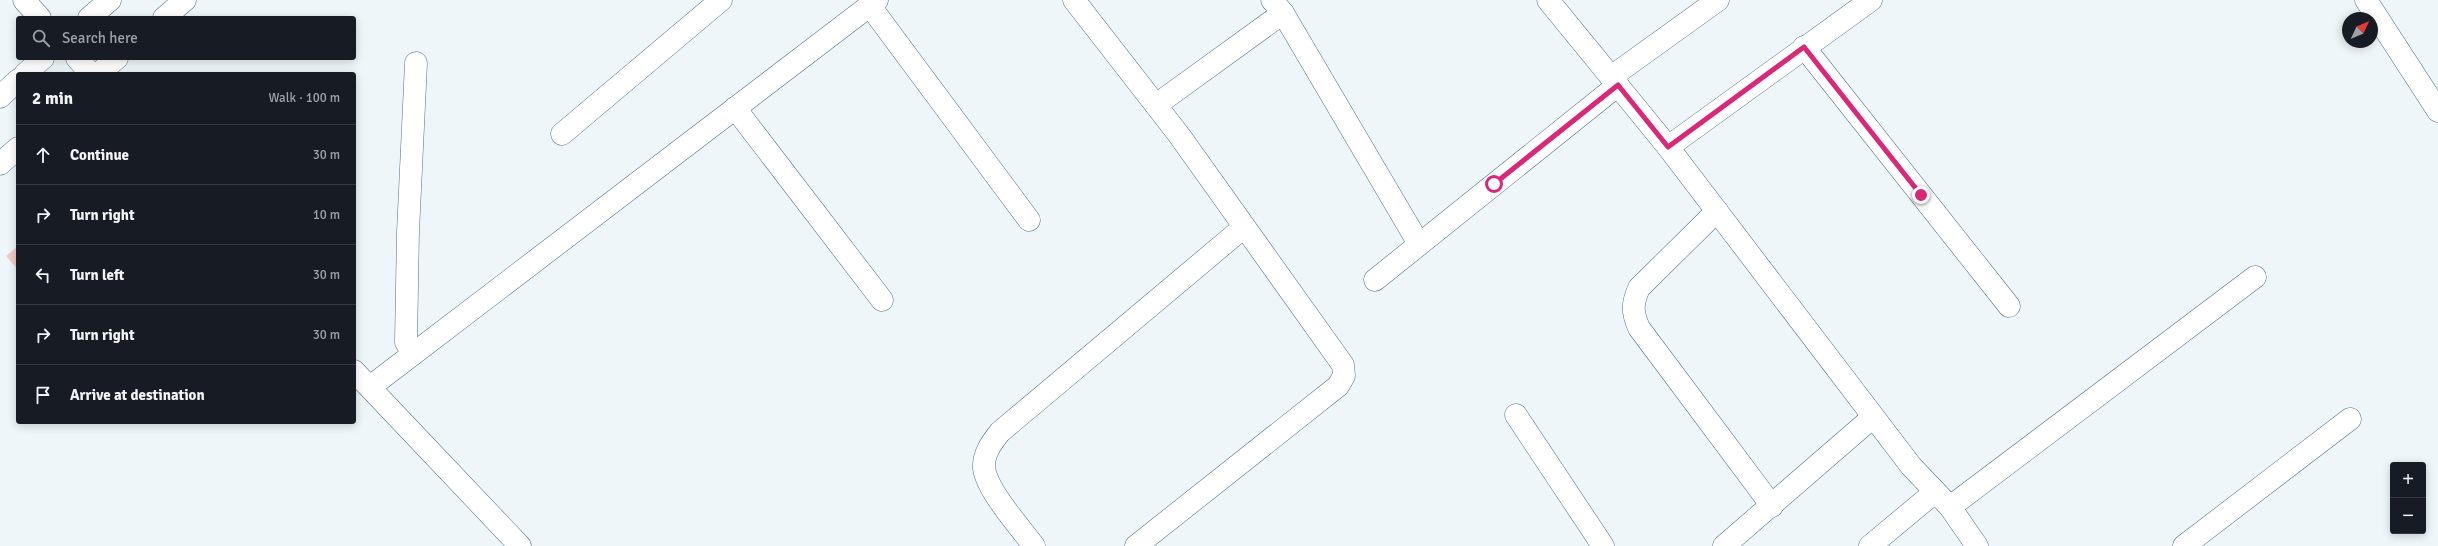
<!DOCTYPE html>
<html lang="en">
<head>
<meta charset="utf-8">
<style>
	:root { --surface:#171b24; --page:#20242c; --text:#f1f3f6; --muted:#9ea1a6; --line:#363941 }
	body { margin:0; font-family:Signika,sans-serif; background:var(--page); color:var(--text) }
	.controls { position:absolute; right:12px; bottom:12px; display:grid; overflow:hidden; border-radius:4px; box-shadow:0 2px 10px #0003 }
	.controls button { width:36px; height:36px; display:grid; place-items:center; padding:0; border:0; border-bottom:1px solid var(--line); background:var(--surface); color:var(--text); font:20px sans-serif }
	.compass { position:absolute; left:2342px; top:12px; width:36px; height:36px; border-radius:50%; background:var(--surface); box-shadow:0 2px 10px #0003; rotate:46deg }
	.stop { position:absolute; width:12px; height:12px; margin:-9px; border:3px solid #db2777; border-radius:50%; background:#fff }
	.stop.end { background:#db2777; border-color:#fff; box-shadow:0 1px 4px #0008 }
	.list { margin:0; padding:0; list-style:none }
	h2 { display:flex; justify-content:space-between; align-items:center; height:52px; margin:0; padding:0 16px; font-size:17px }
	h2 small { font-size:13px; font-weight:400; color:var(--muted) }
	.list li { display:grid; grid-template-columns:26px 1fr auto; gap:12px; align-items:center; box-sizing:border-box; height:60px; padding:0 16px; border-top:1px solid var(--line) }
	.list b { display:block; font-size:15px; white-space:nowrap }
	.list em { font-size:13px; font-style:normal; color:var(--muted) }
	.icon { flex:none; width:22px; height:22px; fill:none; stroke:currentColor; stroke-width:2; stroke-linecap:round; stroke-linejoin:round }
	.map { position:relative; flex:none; width:2438px; height:546px; overflow:hidden }
	.search { position:absolute; background:var(--surface); box-shadow:0 2px 10px #0003; left:16px; top:16px; width:340px; height:44px; display:flex; align-items:center; gap:10px; box-sizing:border-box; padding:0 14px; border-radius:4px; color:var(--muted); font-size:15px }
	.panel { position:absolute; background:var(--surface); box-shadow:0 2px 10px #0003; left:16px; top:72px; width:340px; height:352px; border-radius:4px }
	.map>svg:first-child { display:block }
	.building { fill:#f0cdc7 }
	.lines { fill:none; stroke-linecap:round; stroke-linejoin:round }
	.minor-casing { stroke:#4d7082; stroke-width:23 }
	.minor { stroke:#fff; stroke-width:22 }
	.route { stroke:#db2777; stroke-width:5 }
</style>
</head>
<body>
<div class="map">
<svg width="2438" height="546" viewBox="0 0 2438 546">
	<rect width="100%" height="100%" fill="#eef6fa"/>
	<path class="building" d="M 18,246 L 18,270 L 6,256 Z"/>
	<g class="lines">
		<defs>
			<g id="minor">
				<path d="M 24,0 L 40,18"/>
				<path d="M 1074,0 L 1179,135 L 1343,365 L 1344,376 L 1338,386 L 1136,546"/>
				<path d="M 1272,0 L 1283,13 L 1419,244"/>
				<path d="M 1548,0 L 1668,147 L 1911,466 L 1950,507 L 1977,546"/>
				<path d="M 2366,0 L 2438,111"/>
				<path d="M 870,6 L 1029,220"/>
				<path d="M 89,18 L 110,0"/>
				<path d="M 164,18 L 185,0"/>
				<path d="M 1804,47 L 2009,306"/>
				<path d="M 77,58 L 91,74"/>
				<path d="M 25,74 L 43,58"/>
				<path d="M 98,74 L 117,58"/>
				<path d="M 1611,77 L 1718,0"/>
				<path d="M 0,97 L 18,80"/>
				<path d="M 1156,105 L 1283,13"/>
				<path d="M 735,108 L 882,300"/>
				<path d="M 562,134 L 721,0"/>
				<path d="M 1668,147 L 1871,0"/>
				<path d="M 0,164 L 18,148"/>
				<path d="M 1717,211 L 1639,288 C 1632,304 1632,312 1639,328 L 1772,506"/>
				<path d="M 1375,280 L 1618,85"/>
				<path d="M 413,354 L 406,342 L 408,232 L 416,63"/>
				<path d="M 354,371 L 520,546"/>
				<path d="M 370,387 L 877,0"/>
				<path d="M 1516,415 L 1603,546"/>
				<path d="M 1950,507 L 2255,277"/>
				<path d="M 1034,546 C 1020,527 987,491 984,468 C 983,454 992,442 1000,432 L 1244,227"/>
				<path d="M 1724,546 L 1873,417"/>
				<path d="M 1870,546 L 1935,492"/>
				<path d="M 2184,546 L 2350,419"/>
			</g>
		</defs>
		<use href="#minor" class="minor-casing"/>
		<use href="#minor" class="minor"/>
	</g>
	<g class="lines">
		<path class="route" d="M 1494,184 L 1618,85 L 1668,147 L 1804,47 L 1921,195"/>
	</g>
</svg>
<div class="controls">
<button>+</button>
<button>−</button>
</div>
<svg class="compass" viewBox="-18 -18 36 36"><path d="M0-13l5 13h-10z" fill="#e53935"/><path d="M0 13l5-13h-10z" fill="#9ea1a6"/></svg>
<div class="stop" style="left:1494px;top:184px"></div>
<div class="stop end" style="left:1921px;top:195px"></div>
<div class="search"><svg class="icon" aria-label="search" viewBox="0 0 24 24"><circle cx="10" cy="10" r="6"/><path d="M15 15l6 6"/></svg>Search here</div>
<section class="panel">
<h2>2 min<small>Walk · 100 m</small></h2>
<ul class="list">
<li><svg class="icon" aria-label="ahead" viewBox="0 0 24 24"><path d="M12 20V5M6 11l6-6 6 6"/></svg><div><b>Continue</b></div><em>30 m</em></li>
<li><svg class="icon" aria-label="right" viewBox="0 0 24 24"><path d="M7 20v-9h11M14 6l5 5-5 5"/></svg><div><b>Turn right</b></div><em>10 m</em></li>
<li><svg class="icon" aria-label="left" viewBox="0 0 24 24"><path d="M17 20v-9H6M10 6l-5 5 5 5"/></svg><div><b>Turn left</b></div><em>30 m</em></li>
<li><svg class="icon" aria-label="right" viewBox="0 0 24 24"><path d="M7 20v-9h11M14 6l5 5-5 5"/></svg><div><b>Turn right</b></div><em>30 m</em></li>
<li><svg class="icon" aria-label="arrive" viewBox="0 0 24 24"><path d="M6 21V4h12l-3 4 3 4H6"/></svg><div><b>Arrive at destination</b></div></li>
</ul>
</section>
</div>
</body>
</html>
